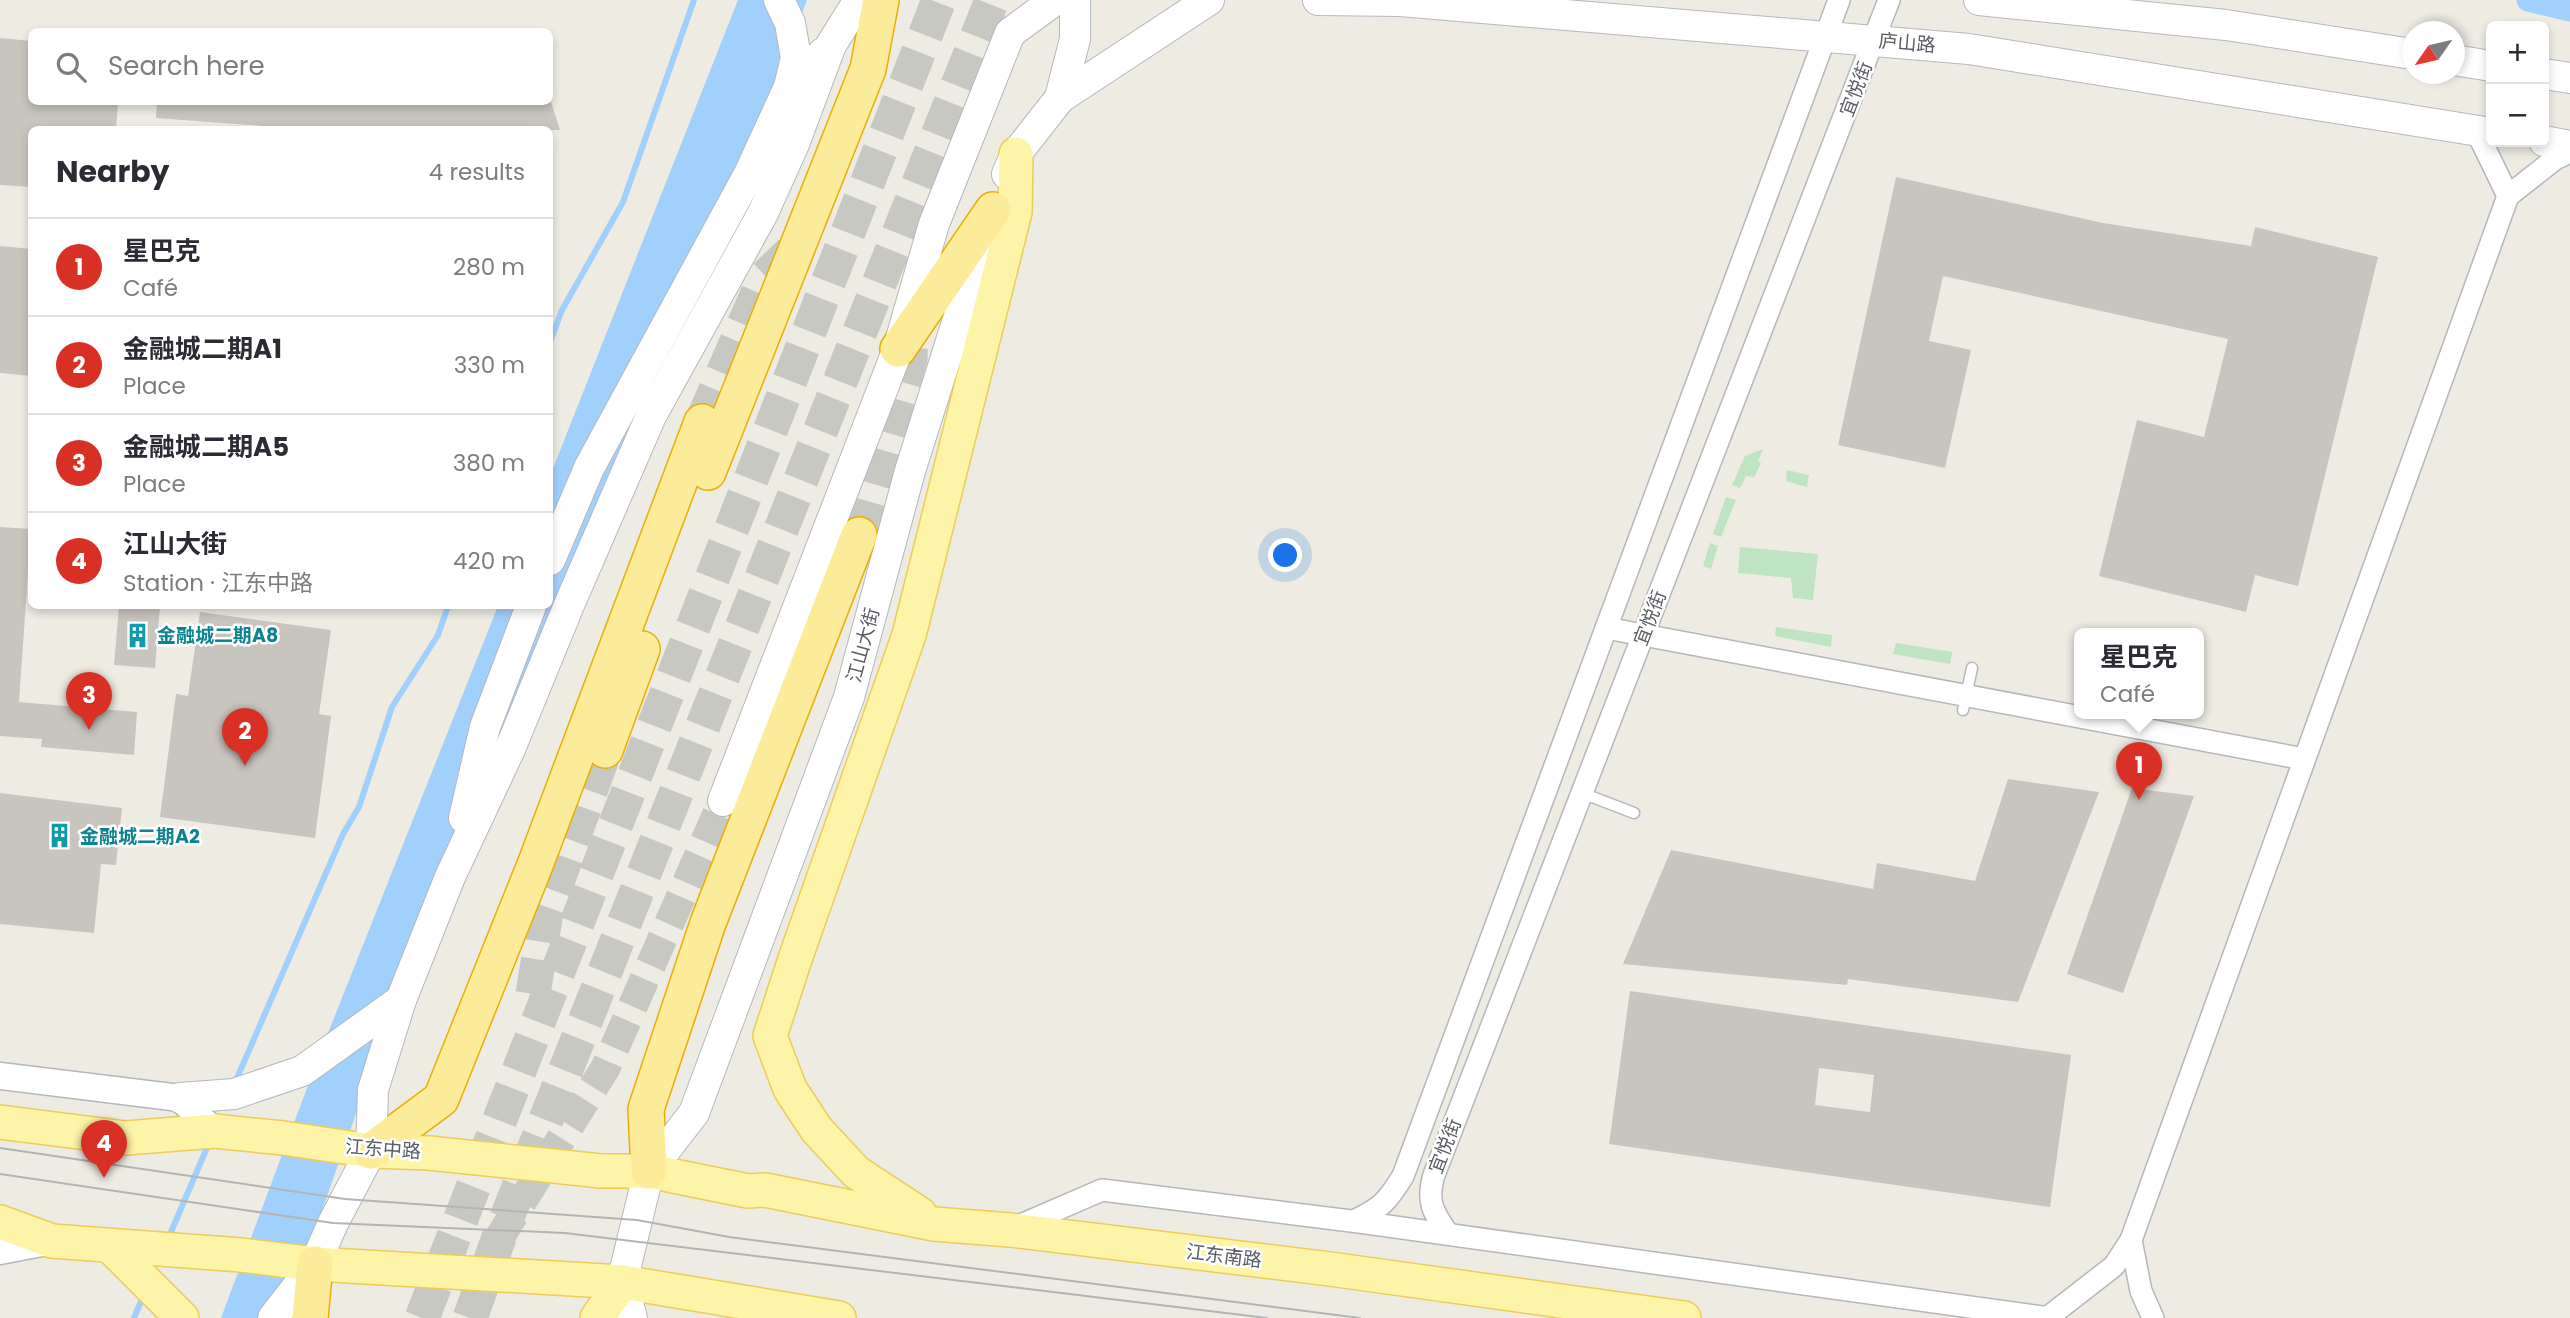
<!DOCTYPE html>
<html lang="en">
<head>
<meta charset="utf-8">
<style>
	:root { --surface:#fff; --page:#f2f2f3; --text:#2b2b33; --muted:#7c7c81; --line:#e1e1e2; --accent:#d93025 }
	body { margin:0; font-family:Poppins,"Noto Sans SC",sans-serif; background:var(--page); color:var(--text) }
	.controls { position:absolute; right:21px; top:21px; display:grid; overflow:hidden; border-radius:10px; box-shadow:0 4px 10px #0003 }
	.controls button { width:63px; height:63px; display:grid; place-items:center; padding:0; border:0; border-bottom:2px solid var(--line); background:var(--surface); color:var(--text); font:35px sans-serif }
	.compass { position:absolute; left:2402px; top:21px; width:63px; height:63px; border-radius:50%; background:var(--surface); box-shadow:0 4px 10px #0003; rotate:236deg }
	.you { position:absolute; left:1286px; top:556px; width:24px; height:24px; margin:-18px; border:5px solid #fff; border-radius:50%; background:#1a73e8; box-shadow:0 0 0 10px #1a73e833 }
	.badge { display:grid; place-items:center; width:46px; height:46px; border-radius:50%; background:var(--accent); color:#fff; font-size:23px; font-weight:700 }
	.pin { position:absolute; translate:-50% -58px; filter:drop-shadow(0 2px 4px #0008) }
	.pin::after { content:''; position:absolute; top:37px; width:24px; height:21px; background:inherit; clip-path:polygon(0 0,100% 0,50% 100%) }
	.popup { position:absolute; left:2074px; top:628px; width:130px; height:91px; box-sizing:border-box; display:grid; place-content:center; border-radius:10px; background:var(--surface); filter:drop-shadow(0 2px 5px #0005); font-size:23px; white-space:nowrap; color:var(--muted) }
	.popup b { font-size:26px; color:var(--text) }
	.popup::after { content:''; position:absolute; left:50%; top:100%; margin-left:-14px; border:14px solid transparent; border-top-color:var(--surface) }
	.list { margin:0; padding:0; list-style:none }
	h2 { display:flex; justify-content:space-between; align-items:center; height:91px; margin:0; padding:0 28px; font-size:30px }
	h2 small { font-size:23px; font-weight:400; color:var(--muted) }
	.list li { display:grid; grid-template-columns:46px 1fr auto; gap:21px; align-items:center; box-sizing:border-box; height:98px; padding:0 28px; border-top:2px solid var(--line) }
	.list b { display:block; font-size:26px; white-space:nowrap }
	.list p { margin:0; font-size:23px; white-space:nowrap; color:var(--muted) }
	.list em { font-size:23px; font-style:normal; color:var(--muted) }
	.icon { flex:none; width:38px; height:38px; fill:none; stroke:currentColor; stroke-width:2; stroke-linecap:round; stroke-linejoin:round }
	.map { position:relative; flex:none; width:2570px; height:1318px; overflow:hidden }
	.search { position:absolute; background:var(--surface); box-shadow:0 4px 10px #0003; left:28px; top:28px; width:525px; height:77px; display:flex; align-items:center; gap:18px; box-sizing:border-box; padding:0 24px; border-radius:10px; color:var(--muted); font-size:26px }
	.panel { position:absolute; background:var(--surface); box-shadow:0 4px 10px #0003; left:28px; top:126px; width:525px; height:483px; border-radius:10px }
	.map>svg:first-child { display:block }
	.green { fill:#bee4c1 }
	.water { fill:#a2d0fd }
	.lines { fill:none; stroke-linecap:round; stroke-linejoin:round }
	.stream { stroke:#a2d0fd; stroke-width:6 }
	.canal { stroke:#a2d0fd; stroke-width:23 }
	.building { fill:#c8c5bf; fill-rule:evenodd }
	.secondary-tunnel { stroke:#c8c8c2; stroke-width:30; stroke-dasharray:30 15; stroke-linecap:butt }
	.trunk-tunnel { stroke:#c8c8c2; stroke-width:35; stroke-dasharray:35 18; stroke-linecap:butt }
	.service-casing { stroke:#b4b7bc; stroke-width:13 }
	.minor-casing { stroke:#b4b7bc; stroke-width:24 }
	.tertiary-casing { stroke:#b4b7bc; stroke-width:29 }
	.secondary-casing { stroke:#b5b8be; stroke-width:32 }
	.primary-casing { stroke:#edcc5a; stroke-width:36 }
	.trunk-casing { stroke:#e9ae06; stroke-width:38 }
	.service { stroke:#fff; stroke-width:10 }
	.minor { stroke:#fff; stroke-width:21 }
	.tertiary { stroke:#fff; stroke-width:26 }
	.secondary { stroke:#fff; stroke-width:30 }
	.primary { stroke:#fdf4a7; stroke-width:33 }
	.trunk { stroke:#fcec99; stroke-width:35 }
	.tram { stroke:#b3b4b4; stroke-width:2 }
	.labels { text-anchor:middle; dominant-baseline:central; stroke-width:5; stroke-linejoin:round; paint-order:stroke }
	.street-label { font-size:19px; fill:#5a5d62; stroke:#fff }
	.culture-label { font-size:19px; font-weight:bold; fill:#0d838f; stroke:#fff; text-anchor:start }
</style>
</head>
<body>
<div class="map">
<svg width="2570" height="1318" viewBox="0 0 2570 1318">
	<rect width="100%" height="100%" fill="#edebe2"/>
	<g class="green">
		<path d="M 1763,449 L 1758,461 L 1761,463 L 1754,477 L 1746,476 L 1740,488 L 1732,485 L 1745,456 Z"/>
		<path d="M 1787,470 L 1809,475 L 1807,487 L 1786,481 Z"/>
		<path d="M 1726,497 L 1736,500 L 1721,537 L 1713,534 Z"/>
		<path d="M 1710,543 L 1718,546 L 1711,569 L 1703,566 Z"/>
		<path d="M 1740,547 L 1818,554 L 1813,600 L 1793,598 L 1791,578 L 1738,573 Z"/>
		<path d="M 1776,627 L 1832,635 L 1831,647 L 1775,636 Z"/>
		<path d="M 1896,643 L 1952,652 L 1950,664 L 1893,654 Z"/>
	</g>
	<path class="water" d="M 738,0 L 807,0 L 625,461 L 375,1060 L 284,1318 L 221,1318 L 322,1048 L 498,606 L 550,606 L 550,476 Z"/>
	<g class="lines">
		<g class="stream">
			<path d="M 550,342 L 562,310 L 623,202 L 694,0"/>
			<path d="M 234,1085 L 343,834 L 359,807 L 392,707 L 438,635 L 448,606"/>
			<path d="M 168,1239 L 209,1143"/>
			<path d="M 134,1318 L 144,1294"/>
		</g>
		<path class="canal" d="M 2528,0 L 2570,10"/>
	</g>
	<g class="building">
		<path d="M 0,38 L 32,41 L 32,102 L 118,102 L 116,130 L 32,130 L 32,187 L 0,185 Z"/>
		<path d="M 157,102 L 551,102 L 560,130 L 263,130 L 263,126 L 156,118 Z"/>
		<path d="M 1896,177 L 2103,223 L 2251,246 L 2255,227 L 2378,257 L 2298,586 L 2255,575 L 2246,612 L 2099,576 L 2137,420 L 2204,437 L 2228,339 L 1943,276 L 1929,341 L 1971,350 L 1945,468 L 1838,445 Z"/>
		<path d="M 0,246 L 32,249 L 32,376 L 0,373 Z"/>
		<path d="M 0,527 L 32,529 L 32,573 L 28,573 L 19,702 L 137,712 L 134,755 L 41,747 L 42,739 L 0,736 Z"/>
		<path d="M 119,606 L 160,606 L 155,668 L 114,665 Z"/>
		<path d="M 200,612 L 331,630 L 319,714 L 331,716 L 315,838 L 160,817 L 176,694 L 188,696 Z"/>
		<path d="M 2008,779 L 2099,792 L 2018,1002 L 1848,979 L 1847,985 L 1623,964 L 1671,850 L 1873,889 L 1877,863 L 1975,881 Z"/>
		<path d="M 2132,788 L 2194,796 L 2123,993 L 2067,974 Z"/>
		<path d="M 0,793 L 122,808 L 116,865 L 101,864 L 94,933 L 0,924 Z"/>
		<path d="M 1630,991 L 2071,1055 L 2050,1207 L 1609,1144 ZM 1819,1068 L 1874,1075 L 1870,1112 L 1815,1105 Z"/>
	</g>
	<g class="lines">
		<path class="secondary-tunnel" d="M 498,1240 L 606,1067 L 723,801"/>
		<g class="trunk-tunnel">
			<path d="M 702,422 L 765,277 L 801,243"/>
			<path d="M 859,535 L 910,359 L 911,314"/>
			<path d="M 533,994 L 546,912 L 605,750"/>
			<path d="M 422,1318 L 939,0"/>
			<path d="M 470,1318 L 498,1240 L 992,0"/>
		</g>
		<defs>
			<g id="service">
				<path d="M 1963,710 L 1972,668"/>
				<path d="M 1582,793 L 1634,813"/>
			</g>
			<g id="minor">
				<path d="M 2476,130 L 2508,196 L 2555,159 L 2570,152"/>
				<path d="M 1606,628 L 2304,759"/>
				<path d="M 1354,1221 C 1381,1208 1387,1202 1403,1176 L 1839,0"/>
				<path d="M 1014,1228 L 1102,1190 L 1359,1222 L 2049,1318"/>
				<path d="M 1448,1234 C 1433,1212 1426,1202 1434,1175 L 1889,0"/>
				<path d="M 2131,1240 L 2508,196"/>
				<path d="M 2047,1318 L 2114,1266 L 2131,1240 L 2141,1291 L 2153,1318"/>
			</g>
			<g id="tertiary">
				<path d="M 0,1076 L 180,1098 L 214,1131"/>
				<path d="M 0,1251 L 52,1241"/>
			</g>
			<g id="secondary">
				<path d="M 779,0 L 790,23 L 796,58 L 789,87"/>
				<path d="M 1318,0 L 1400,1 L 1969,49 L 2491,133"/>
				<path d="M 1979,0 L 2226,25 L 2412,54"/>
				<path d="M 2454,60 L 2491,66"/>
				<path d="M 2544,74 L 2570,78"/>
				<path d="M 1060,98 L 1209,0"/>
				<path d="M 2544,141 L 2570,146"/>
				<path d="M 1007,174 L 1016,154 L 1060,98 L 1075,39 L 1075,0"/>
				<path d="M 550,560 L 589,468 L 749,174 L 789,87 L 823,53"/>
				<path d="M 723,801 L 898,349 L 934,224 L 1010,33 L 1055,0"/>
				<path d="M 464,818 L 485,727 L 531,606"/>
				<path d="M 180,1098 L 234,1094 L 302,1071 L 401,1000"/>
				<path d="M 273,1318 L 315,1264 L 333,1223 L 371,1151 L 373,1090 L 401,1000 L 450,877 L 510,749 L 569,605 L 651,416 L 763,213 L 794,144 L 831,45 L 859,0"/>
				<path d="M 632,1318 L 622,1282 L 649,1171 L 694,1113 L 849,697 L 910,471 L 985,234"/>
			</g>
			<g id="primary">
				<path d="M 0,1122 L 126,1138 L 214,1131 L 283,1138 L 371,1151 L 429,1153 L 601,1171 L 649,1171 L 748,1191 L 765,1190 L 934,1224 L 1010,1230 L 1330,1269 L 1684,1318"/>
				<path d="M 920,1214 L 856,1172 L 817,1130 L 790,1089 L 770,1036 L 795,959 L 909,635 L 1015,212 L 1016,154"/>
				<path d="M 0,1222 L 52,1241 L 241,1255 L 315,1264 L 622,1282 L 839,1318"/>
				<path d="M 110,1246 L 182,1318"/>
				<path d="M 597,1318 L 622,1282"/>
			</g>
			<g id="trunk">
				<path d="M 898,349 L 993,210"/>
				<path d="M 708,472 L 868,69 L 881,0"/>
				<path d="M 605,750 L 642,649"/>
				<path d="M 371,1151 L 441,1099 L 535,865 L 702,422"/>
				<path d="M 649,1171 L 646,1109 L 708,923 L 859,535"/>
				<path d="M 310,1318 L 315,1264"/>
			</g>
		</defs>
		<use href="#service" class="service-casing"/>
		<use href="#minor" class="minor-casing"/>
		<use href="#tertiary" class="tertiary-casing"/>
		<use href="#secondary" class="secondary-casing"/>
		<use href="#primary" class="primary-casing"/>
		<use href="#trunk" class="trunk-casing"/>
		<use href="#service" class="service"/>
		<use href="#minor" class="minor"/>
		<use href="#tertiary" class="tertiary"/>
		<use href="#secondary" class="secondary"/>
		<use href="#primary" class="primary"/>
		<use href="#trunk" class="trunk"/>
		<g class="tram">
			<path d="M 0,1148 L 345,1199 L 637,1220 L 729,1237 L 1360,1318"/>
			<path d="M 0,1174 L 333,1223 L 565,1233 L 1267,1318"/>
		</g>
	</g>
	<defs>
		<symbol id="building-bare" viewBox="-9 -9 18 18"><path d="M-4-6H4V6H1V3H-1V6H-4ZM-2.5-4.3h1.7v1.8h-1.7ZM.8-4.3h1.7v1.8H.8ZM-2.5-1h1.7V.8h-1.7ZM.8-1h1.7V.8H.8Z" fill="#0f9aa8" stroke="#fff" stroke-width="2.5" paint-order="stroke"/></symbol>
	</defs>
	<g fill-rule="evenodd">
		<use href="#building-bare" x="120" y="618" width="35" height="35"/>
		<use href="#building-bare" x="42" y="818" width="35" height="35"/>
	</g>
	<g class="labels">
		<g class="street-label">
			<text transform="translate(1907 43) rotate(5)">庐山路</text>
			<text transform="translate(1856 89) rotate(-69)">宜悦街</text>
			<text transform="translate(1650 618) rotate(-69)">宜悦街</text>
			<text transform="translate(863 645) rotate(-75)">江山大街</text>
			<text transform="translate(1445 1146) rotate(-69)">宜悦街</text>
			<text transform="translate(383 1149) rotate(4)">江东中路</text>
			<text transform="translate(1224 1256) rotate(7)">江东南路</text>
		</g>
		<g class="culture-label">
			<text x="157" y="635">金融城二期A8</text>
			<text x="80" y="836">金融城二期A2</text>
		</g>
	</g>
</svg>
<div class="controls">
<button>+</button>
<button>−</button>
</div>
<svg class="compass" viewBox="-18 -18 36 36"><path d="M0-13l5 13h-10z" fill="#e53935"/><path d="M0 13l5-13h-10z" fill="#7c7c81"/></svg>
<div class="you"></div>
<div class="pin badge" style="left:2139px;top:800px">1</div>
<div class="popup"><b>星巴克</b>Café</div>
<div class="pin badge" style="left:245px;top:766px">2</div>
<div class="pin badge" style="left:89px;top:730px">3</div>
<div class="pin badge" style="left:104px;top:1178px">4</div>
<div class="search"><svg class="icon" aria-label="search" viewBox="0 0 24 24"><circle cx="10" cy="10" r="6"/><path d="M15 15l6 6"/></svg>Search here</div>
<section class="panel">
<h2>Nearby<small>4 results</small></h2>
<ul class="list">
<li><span class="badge">1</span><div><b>星巴克</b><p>Café</p></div><em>280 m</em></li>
<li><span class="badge">2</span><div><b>金融城二期A1</b><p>Place</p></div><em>330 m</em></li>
<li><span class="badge">3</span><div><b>金融城二期A5</b><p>Place</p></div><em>380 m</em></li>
<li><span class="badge">4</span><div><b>江山大街</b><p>Station · 江东中路</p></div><em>420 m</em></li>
</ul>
</section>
</div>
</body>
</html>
